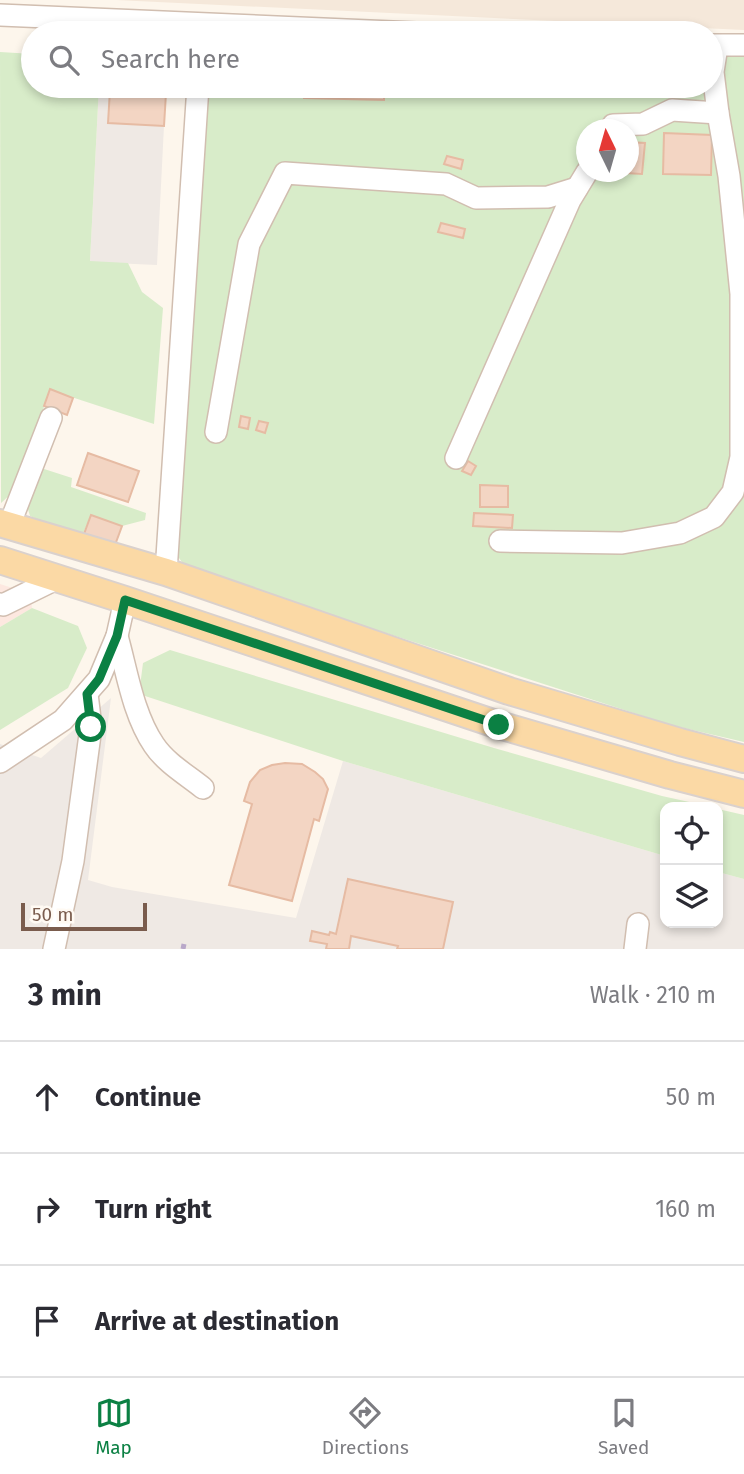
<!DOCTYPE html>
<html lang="en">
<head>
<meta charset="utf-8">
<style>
	:root { --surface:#fff; --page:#f2f2f3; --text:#2b2b33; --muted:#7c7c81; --line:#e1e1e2; --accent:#0b8043 }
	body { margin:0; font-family:"Fira Sans",sans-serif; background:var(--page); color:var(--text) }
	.controls { position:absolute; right:21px; bottom:21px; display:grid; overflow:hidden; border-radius:14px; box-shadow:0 4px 10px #0003 }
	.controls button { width:63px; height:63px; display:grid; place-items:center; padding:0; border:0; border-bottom:2px solid var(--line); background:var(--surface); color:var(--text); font:35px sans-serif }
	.compass { position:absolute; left:576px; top:119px; width:63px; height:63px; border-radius:50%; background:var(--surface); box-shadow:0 4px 10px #0003; rotate:355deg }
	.scale { position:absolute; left:21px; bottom:18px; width:126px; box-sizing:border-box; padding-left:7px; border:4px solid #7a5c4d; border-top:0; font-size:19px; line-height:24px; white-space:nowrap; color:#7a5c4d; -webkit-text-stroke:5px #fffaf3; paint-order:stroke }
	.stop { position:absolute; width:21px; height:21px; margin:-16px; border:5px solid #0b8043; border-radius:50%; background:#fff }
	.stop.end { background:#0b8043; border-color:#fff; box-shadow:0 2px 7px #0008 }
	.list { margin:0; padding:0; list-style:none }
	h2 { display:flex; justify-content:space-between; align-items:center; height:91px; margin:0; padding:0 28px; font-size:30px }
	h2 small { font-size:23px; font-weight:400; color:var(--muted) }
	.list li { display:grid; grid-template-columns:46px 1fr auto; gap:21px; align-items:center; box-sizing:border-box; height:112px; padding:0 28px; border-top:2px solid var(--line) }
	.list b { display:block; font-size:26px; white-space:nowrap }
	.list em { font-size:23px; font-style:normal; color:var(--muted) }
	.icon { flex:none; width:38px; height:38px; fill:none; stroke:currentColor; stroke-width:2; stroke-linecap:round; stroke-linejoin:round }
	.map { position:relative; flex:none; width:744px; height:949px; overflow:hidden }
	.search { position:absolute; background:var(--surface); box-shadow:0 4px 10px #0003; left:21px; right:21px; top:21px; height:77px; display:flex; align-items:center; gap:18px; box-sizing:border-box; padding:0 24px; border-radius:38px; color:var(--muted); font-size:26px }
	.sheet { height:427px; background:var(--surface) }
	nav { display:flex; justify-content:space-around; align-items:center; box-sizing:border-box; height:98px; border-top:2px solid var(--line); background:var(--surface); font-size:19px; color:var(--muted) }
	nav a { display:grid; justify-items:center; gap:4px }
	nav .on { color:var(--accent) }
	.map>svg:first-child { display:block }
	.residential { fill:#f5e8da }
	.commercial { fill:#fde8e0 }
	.industrial { fill:#efe9e4 }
	.green { fill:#d8ecc9; fill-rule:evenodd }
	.building { fill:#f3d5c3; stroke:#e6bba3; stroke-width:2 }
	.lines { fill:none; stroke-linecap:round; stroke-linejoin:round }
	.minor-casing { stroke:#d1beb0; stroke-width:24 }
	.major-casing { stroke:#dad1cd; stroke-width:30 }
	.minor { stroke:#fff; stroke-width:21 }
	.major { stroke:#fbd9a5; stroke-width:26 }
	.rail { stroke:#b9a8c9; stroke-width:5; stroke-dasharray:10 7; stroke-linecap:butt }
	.route { stroke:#0b8043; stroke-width:9 }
</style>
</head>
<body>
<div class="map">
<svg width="744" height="949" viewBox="0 0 744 949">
	<rect width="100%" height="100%" fill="#fdf6ec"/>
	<path class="residential" d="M 116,0 L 744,0 L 744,30 Z"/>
	<path class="commercial" d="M 0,584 L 25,592 L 31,602 L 32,608 L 0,627 Z"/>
	<g class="industrial">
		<path d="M 99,86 L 166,86 L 157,265 L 90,262 Z"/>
		<path d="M 111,698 L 88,880 L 112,887 L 296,918 L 343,761 L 665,856 L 665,923 L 718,923 L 718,872 L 744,879 L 744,949 L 0,949 L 0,744 L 41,758 Z"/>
	</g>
	<g class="green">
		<path d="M 0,52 L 33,54 L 33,86 L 99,86 L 90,261 L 128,263 L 142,292 L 163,308 L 154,424 L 50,390 L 14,491 L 1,503 Z"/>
		<path d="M 711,54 L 744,55 L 744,742 L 671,725 L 187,569 L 179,558 L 176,536 L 205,86 L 711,86 ZM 586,130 L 628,130 L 628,172 L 586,172 Z"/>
		<path d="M 41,468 L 72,478 L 71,487 L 146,513 L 145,520 L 122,526 L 91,515 L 81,538 L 30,516 L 27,506 Z"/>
		<path d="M 32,608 L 78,626 L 87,648 L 68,688 L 0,730 L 0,627 Z"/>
		<path d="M 170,650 L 494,748 L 662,796 L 712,807 L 665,807 L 665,856 L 343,761 L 139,694 L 143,663 Z"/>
		<path d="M 718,809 L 744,815 L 744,879 L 718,872 Z"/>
	</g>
	<g class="building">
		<path d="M 304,86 L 384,86 L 384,100 L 304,98 Z"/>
		<path d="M 110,90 L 166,93 L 164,126 L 108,123 Z"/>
		<path d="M 664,133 L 712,135 L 711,175 L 663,174 Z"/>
		<path d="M 628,142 L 645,143 L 642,174 L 625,173 L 628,172 Z"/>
		<path d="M 447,156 L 463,160 L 461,169 L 444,164 Z"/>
		<path d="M 441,223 L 465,229 L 463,238 L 438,232 Z"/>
		<path d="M 50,389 L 73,398 L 67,415 L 44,406 Z"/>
		<path d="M 241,416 L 250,418 L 248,429 L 239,427 Z"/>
		<path d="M 259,421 L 268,423 L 265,433 L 256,430 Z"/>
		<path d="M 88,453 L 139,471 L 128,502 L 77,485 Z"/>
		<path d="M 468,461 L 476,466 L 471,475 L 462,471 Z"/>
		<path d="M 480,485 L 508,486 L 508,507 L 480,507 Z"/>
		<path d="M 474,513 L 513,515 L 512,528 L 473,526 Z"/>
		<path d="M 91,515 L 122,526 L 115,545 L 84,534 Z"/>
		<path d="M 285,763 L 302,764 L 315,772 L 323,779 L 328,789 L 319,821 L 314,819 L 292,901 L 229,885 L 252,804 L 244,801 L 250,782 L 260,770 L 272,765 Z"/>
		<path d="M 348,879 L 453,902 L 443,949 L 397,949 L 398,946 L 351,936 L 349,949 L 326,949 L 327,944 L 310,941 L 312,931 L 329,935 L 330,932 L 336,934 Z"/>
	</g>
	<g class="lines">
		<defs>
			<g id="minor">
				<path d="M 0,15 L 416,33"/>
				<path d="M 711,45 L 744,45"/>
				<path d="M 610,130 L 613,125 L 643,124 L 672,110 L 718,113"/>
				<path d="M 216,432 L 249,244 L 285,173 L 446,184 L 476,198 L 548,197 L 577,188"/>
				<path d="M 456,458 L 570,200 L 587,172"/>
				<path d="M 9,526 L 51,418"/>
				<path d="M 500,541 L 622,543 L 680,533 L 714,517 L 733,492 L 741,457 L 741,294 L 729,176 L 718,113 L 713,72 L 717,46"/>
				<path d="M 166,572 L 198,86"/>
				<path d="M 0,604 L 3,605 L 58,578"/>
				<path d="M 117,636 C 127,672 133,714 154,745 C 166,763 187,775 203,788"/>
				<path d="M 0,762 L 63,720 L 99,679 L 117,636 L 125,600"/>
				<path d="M 54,949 L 73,861 L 91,727 L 87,694"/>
				<path d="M 635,949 L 638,924"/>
			</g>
			<g id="major">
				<path d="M 0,523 L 166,572 L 509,691 L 680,742 L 744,759"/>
				<path d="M 0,560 L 125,600 L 499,725 L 670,775 L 744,794"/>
			</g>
		</defs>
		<use href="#minor" class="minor-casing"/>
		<use href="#major" class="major-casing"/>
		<use href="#minor" class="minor"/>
		<use href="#major" class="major"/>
		<path class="rail" d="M 183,949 L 184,944"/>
	</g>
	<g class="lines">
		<path class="route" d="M 91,727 L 87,694 L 99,679 L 117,636 L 125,600 L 499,725"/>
	</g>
</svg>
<div class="controls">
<button><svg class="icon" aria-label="locate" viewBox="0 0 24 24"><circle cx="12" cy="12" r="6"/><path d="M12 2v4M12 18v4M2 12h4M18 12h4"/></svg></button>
<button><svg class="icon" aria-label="layers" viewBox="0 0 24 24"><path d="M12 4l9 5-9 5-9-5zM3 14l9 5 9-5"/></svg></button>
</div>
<svg class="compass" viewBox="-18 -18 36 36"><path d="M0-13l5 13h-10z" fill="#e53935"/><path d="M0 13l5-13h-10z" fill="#7c7c81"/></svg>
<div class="scale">50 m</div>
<div class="stop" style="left:91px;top:727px"></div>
<div class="stop end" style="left:499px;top:725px"></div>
<div class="search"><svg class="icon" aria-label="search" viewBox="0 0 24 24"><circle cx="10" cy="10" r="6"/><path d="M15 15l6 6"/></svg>Search here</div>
</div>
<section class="sheet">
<h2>3 min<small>Walk · 210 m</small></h2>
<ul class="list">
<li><svg class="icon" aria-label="ahead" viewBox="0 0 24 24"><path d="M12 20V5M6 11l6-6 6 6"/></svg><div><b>Continue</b></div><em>50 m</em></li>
<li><svg class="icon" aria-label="right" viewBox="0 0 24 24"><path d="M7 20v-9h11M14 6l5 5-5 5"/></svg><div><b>Turn right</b></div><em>160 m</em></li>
<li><svg class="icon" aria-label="arrive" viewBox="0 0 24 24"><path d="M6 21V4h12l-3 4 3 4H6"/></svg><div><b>Arrive at destination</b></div></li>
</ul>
</section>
<nav>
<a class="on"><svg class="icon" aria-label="map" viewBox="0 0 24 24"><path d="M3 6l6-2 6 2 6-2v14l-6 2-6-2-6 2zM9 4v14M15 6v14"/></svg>Map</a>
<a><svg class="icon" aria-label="directions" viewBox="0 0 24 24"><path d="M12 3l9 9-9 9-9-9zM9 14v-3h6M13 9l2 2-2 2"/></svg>Directions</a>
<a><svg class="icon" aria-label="saved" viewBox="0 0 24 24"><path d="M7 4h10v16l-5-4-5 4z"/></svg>Saved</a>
</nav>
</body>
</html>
